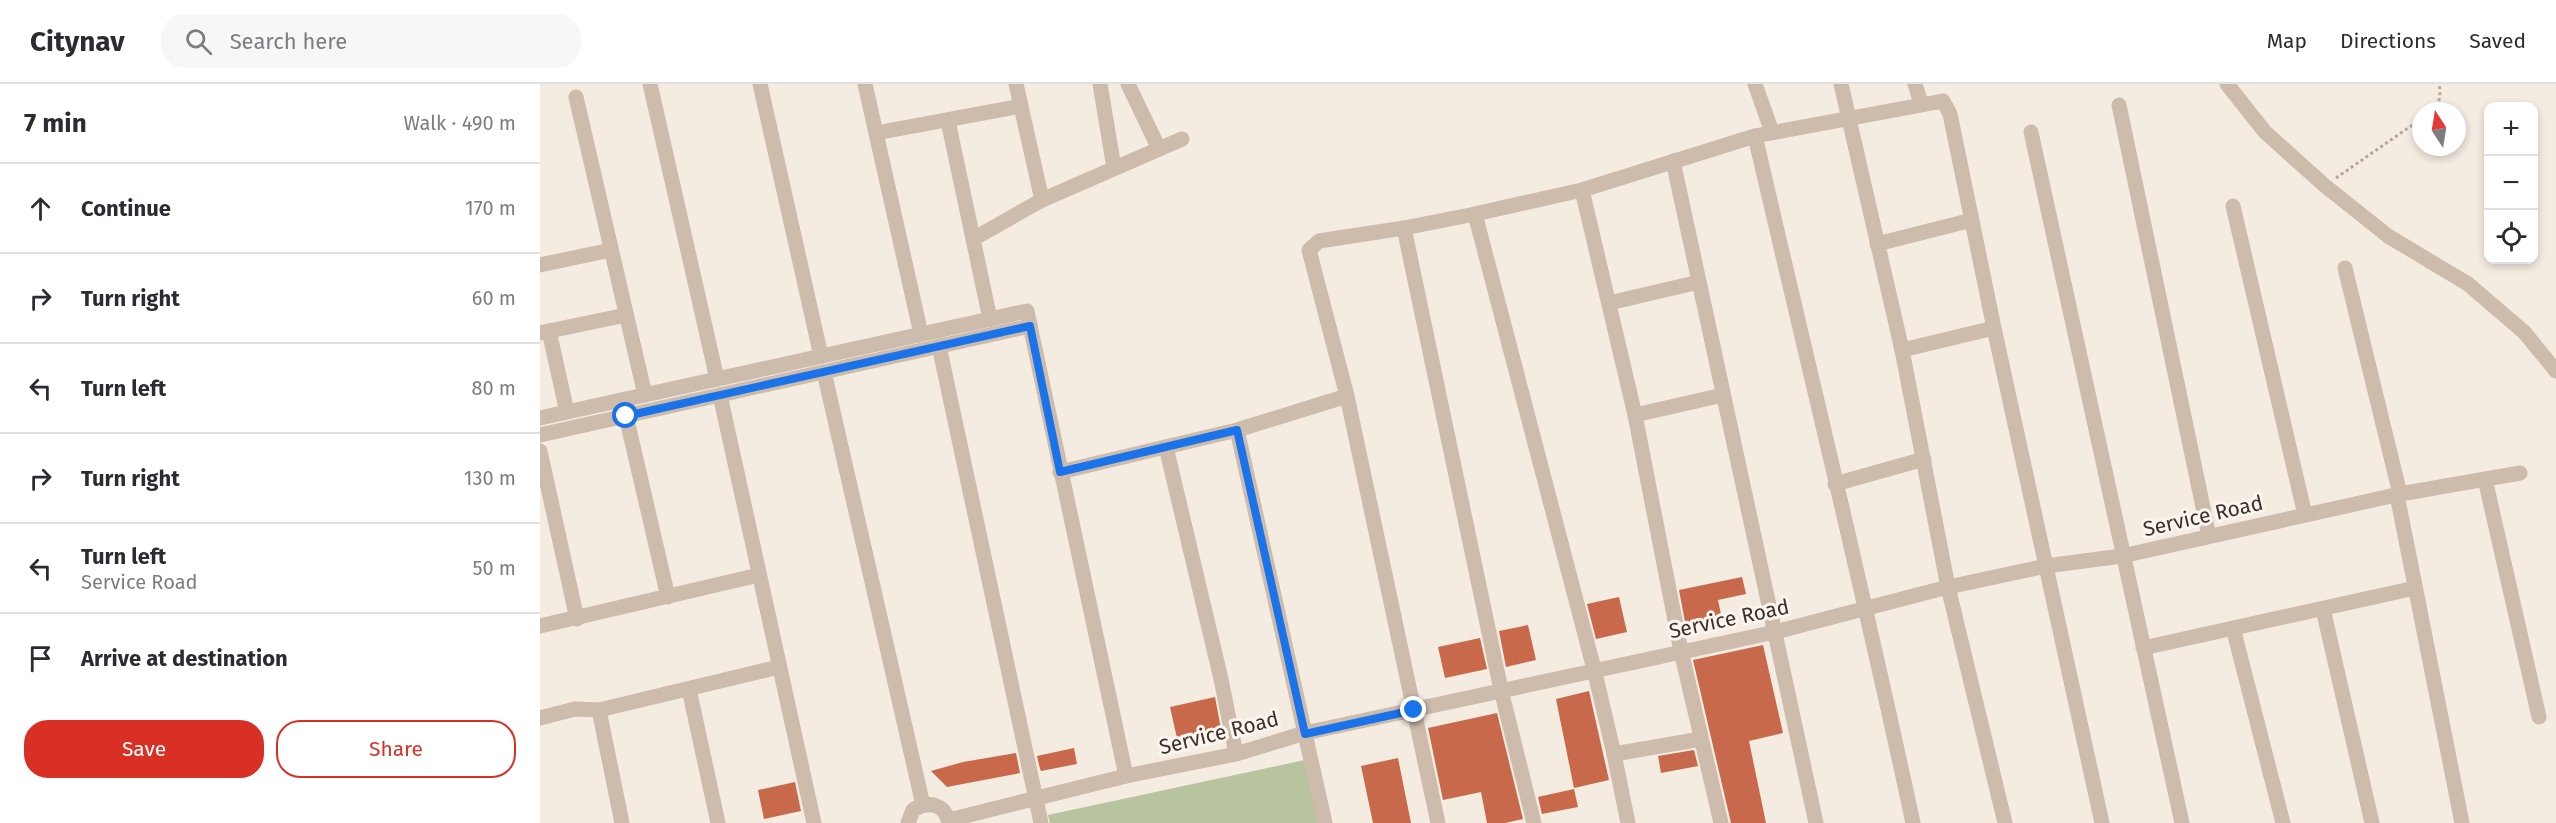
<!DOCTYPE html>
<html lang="en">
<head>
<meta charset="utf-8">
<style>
	:root { --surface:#fff; --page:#f7f7f7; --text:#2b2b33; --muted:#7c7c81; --line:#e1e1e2; --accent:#d93025 }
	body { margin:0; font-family:"Fira Sans",sans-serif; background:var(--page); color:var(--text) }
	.controls { position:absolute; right:18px; top:18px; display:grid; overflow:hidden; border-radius:12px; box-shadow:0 3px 9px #0003 }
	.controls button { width:54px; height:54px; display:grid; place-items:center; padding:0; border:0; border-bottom:2px solid var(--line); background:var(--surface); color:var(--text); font:30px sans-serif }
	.compass { position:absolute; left:1872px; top:18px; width:54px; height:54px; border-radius:50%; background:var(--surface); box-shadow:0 3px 9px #0003; rotate:348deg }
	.stop { position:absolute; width:18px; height:18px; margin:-14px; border:4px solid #1a73e8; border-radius:50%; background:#fff }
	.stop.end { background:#1a73e8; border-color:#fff; box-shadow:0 2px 6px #0008 }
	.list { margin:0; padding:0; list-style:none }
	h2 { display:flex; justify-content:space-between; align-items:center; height:78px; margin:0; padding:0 24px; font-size:26px }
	h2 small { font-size:20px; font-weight:400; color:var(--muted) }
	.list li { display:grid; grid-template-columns:39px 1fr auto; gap:18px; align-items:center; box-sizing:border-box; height:90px; padding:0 24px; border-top:2px solid var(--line) }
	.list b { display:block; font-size:22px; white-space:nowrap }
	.list p { margin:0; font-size:20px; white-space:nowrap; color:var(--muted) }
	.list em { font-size:20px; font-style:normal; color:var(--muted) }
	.actions { display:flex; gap:12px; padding:18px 24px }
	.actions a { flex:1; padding:14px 0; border:2px solid var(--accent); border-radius:24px; text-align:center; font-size:21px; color:var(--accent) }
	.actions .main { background:var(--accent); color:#fff }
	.icon { flex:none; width:33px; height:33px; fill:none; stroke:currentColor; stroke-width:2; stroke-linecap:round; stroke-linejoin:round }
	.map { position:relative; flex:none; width:2016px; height:739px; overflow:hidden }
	header { display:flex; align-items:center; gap:36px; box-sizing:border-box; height:84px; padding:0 30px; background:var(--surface); border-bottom:2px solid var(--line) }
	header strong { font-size:28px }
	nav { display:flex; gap:33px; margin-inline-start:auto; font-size:21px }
	.search { width:420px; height:54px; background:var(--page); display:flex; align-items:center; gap:15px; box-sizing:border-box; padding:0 21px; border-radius:24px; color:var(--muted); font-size:22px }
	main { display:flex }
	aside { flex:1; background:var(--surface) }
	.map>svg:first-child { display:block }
	.green { fill:#b8c4a0 }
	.building { fill:#c8694b }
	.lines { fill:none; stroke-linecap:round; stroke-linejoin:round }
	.path { stroke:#b9a596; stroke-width:3; stroke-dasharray:3 3; stroke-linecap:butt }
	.minor { stroke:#cdbbac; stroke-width:15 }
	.route { stroke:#1a73e8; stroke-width:8 }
	.labels { text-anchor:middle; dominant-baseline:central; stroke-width:6; stroke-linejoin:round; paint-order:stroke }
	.street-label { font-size:21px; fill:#3b302b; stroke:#fbf5ee }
</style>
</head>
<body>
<header>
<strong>Citynav</strong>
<div class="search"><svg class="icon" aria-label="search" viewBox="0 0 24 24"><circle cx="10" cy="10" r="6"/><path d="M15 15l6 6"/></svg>Search here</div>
<nav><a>Map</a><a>Directions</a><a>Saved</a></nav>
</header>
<main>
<aside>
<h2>7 min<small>Walk · 490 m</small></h2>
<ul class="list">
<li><svg class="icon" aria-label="ahead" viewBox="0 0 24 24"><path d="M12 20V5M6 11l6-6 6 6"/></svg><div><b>Continue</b></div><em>170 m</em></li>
<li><svg class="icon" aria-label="right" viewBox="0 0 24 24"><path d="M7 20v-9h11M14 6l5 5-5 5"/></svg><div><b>Turn right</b></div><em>60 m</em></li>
<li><svg class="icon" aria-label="left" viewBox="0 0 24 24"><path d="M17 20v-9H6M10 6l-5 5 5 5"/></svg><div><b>Turn left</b></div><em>80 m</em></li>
<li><svg class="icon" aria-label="right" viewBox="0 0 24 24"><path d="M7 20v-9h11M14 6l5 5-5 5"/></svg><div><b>Turn right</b></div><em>130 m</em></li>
<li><svg class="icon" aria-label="left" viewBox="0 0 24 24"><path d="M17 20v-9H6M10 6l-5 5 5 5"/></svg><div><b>Turn left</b><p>Service Road</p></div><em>50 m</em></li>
<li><svg class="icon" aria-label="arrive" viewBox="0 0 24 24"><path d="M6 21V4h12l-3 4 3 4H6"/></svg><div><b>Arrive at destination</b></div></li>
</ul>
<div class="actions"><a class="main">Save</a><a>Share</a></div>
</aside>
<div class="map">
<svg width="2016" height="739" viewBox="0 0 2016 739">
	<rect width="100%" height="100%" fill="#f4ebe1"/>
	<path class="green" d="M 765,676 L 779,739 L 510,739 L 508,731 Z"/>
	<g class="building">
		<path d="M 1202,493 L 1206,510 L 1178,516 L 1182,535 L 1146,543 L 1139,506 Z"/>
		<path d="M 1079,513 L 1087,548 L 1056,555 L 1047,520 Z"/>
		<path d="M 988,541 L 996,576 L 966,583 L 959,547 Z"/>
		<path d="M 940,554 L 947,585 L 905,594 L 898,563 Z"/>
		<path d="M 1223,561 L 1243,649 L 1209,657 L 1226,739 L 1191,739 L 1153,576 Z"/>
		<path d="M 1049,607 L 1069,696 L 1034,704 L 1016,615 Z"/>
		<path d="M 675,613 L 681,645 L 637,654 L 630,623 Z"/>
		<path d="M 957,629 L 983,735 L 965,739 L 947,739 L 941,708 L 903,716 L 888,644 Z"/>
		<path d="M 534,664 L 537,680 L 501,687 L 500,685 L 497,672 Z"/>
		<path d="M 1154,666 L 1158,682 L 1121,689 L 1118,672 Z"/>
		<path d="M 476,669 L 480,689 L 407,703 L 391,687 L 423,678 Z"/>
		<path d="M 858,674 L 871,739 L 833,739 L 821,682 Z"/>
		<path d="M 255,698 L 261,727 L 224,735 L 218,706 Z"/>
		<path d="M 1034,705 L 1038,723 L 1002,730 L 998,713 Z"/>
	</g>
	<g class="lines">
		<g class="path">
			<path d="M 1892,27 C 1900,20 1901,10 1899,0"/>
			<path d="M 1796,94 L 1881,35"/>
		</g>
		<g class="minor">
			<path d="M 110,0 L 177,295"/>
			<path d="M 220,0 L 281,272"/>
			<path d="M 325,0 L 381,250"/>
			<path d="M 476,0 L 502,116"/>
			<path d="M 560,0 L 574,84"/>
			<path d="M 588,0 L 619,65"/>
			<path d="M 1215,0 L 1232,48"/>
			<path d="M 1301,0 L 1362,266 L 1408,503 L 1465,739"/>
			<path d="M 1375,0 L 1381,19"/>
			<path d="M 1687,0 L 1725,48 L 1784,101 L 1848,152 L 1928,200 L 1984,248 L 2016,287"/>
			<path d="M 36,13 L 105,311"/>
			<path d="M 1579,21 L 1669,452"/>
			<path d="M 408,37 L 450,235"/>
			<path d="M 1491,48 L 1642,739"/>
			<path d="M 336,49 L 481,22"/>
			<path d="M 1215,52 C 1268,281 1324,509 1373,739"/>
			<path d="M 1133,77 L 1276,739"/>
			<path d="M 1042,106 L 1095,331 L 1141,567 L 1181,739"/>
			<path d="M 1693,122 L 1765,431"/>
			<path d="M 935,130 L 1054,585 L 1074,670 L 1088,739"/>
			<path d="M 864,144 L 961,606 L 994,739"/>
			<path d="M 433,155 L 502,116 L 642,55"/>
			<path d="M 1337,160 L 1432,136"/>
			<path d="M 0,181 L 71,166"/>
			<path d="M 1805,184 L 1860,410"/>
			<path d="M 1069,219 L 1159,198"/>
			<path d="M 9,247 L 27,328"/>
			<path d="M 0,249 L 86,231"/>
			<path d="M 399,262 L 501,739"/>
			<path d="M 1362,266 L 1454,244"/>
			<path d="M 284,288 L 383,721"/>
			<path d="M 180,311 L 274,739"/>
			<path d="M 1095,331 L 1183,311"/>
			<path d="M 86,332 L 128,513"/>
			<path d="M 0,334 L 487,227 L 586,692"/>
			<path d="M 697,346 L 785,739"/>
			<path d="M 0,351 L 490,242"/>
			<path d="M 626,363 L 681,595 L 696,670"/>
			<path d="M 0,367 L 37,535"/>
			<path d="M 520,388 L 697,346 L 807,312"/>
			<path d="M 1945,395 L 1999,633"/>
			<path d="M 1295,400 L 1384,375"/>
			<path d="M 1857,411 L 1922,739"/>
			<path d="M 1783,525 L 1832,739"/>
			<path d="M 0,542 L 219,491"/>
			<path d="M 1693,544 L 1743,739"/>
			<path d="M 1603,564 L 1875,504"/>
			<path d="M 149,605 L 178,739"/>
			<path d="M 59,626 L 82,739"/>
			<path d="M 0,634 L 35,625 L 59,626 L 239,583"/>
			<path d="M 1074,670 L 1161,655"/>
			<path d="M 409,736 L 586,692 L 696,670 L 765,649 L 1235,548 L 1408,503 L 1506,482 L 1582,472 L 1860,410 L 1980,389"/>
			<path d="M 368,739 L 373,726 C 389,716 405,720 409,739"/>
			<path d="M 898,739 L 807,312 L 769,166 L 779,157 L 864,144 L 935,130 L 1042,106 L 1215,52 L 1403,17 L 1410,30 L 1454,244 L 1562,739"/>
		</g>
	</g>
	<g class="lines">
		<path class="route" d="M 86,332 L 490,242 L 520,388 L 697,346 L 765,650 L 874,626"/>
	</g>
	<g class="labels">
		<g class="street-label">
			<text transform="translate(1663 432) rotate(-13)">Service Road</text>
			<text transform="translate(1189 535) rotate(-12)">Service Road</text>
			<text transform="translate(679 649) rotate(-14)">Service Road</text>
		</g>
	</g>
</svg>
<div class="controls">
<button>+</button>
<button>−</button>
<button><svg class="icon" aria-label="locate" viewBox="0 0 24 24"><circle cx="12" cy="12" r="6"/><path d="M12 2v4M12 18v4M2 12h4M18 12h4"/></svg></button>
</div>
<svg class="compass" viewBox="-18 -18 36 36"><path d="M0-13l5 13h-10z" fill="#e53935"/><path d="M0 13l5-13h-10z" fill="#7c7c81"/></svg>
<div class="stop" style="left:86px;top:332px"></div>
<div class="stop end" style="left:874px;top:626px"></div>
</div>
</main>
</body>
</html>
